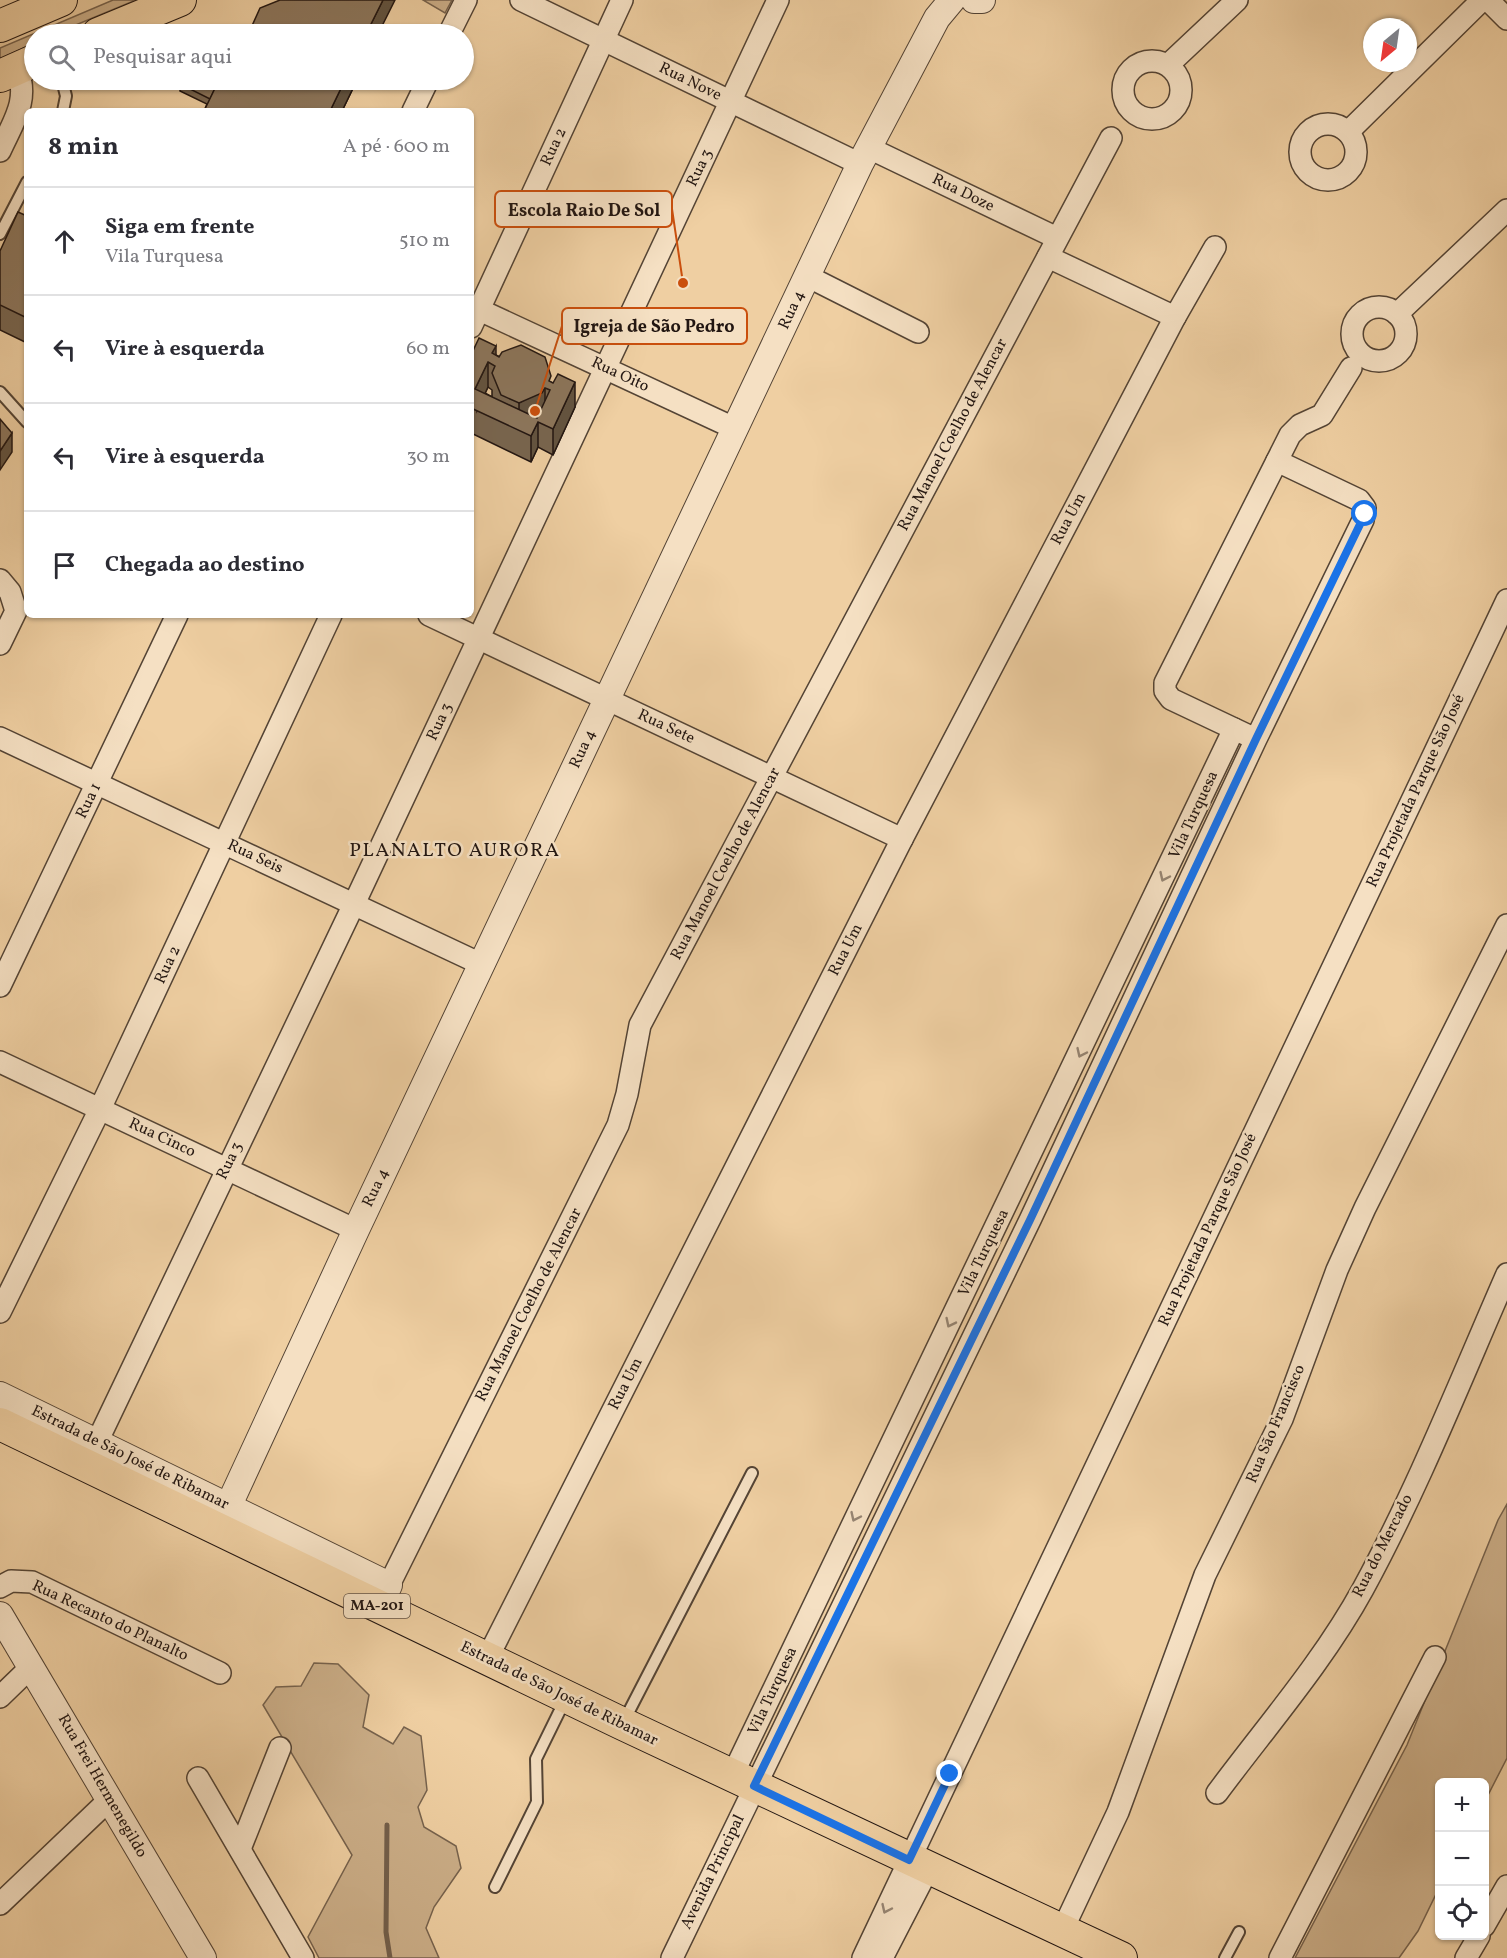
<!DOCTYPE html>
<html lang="pt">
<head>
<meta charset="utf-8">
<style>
	:root { --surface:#fff; --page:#f7f7f7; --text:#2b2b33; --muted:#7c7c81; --line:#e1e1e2 }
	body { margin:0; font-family:Vollkorn,serif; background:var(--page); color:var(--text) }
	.controls { position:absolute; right:18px; bottom:18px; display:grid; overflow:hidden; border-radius:9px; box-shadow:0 2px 4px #0004 }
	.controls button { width:54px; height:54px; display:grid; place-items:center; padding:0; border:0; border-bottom:2px solid var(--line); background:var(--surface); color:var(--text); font:30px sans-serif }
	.compass { position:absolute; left:1363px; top:18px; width:54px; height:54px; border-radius:50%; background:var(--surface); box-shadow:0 2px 4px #0004; rotate:209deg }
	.stop { position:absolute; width:18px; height:18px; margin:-14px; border:4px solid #1a73e8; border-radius:50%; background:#fff }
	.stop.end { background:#1a73e8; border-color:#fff; box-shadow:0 2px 6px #0008 }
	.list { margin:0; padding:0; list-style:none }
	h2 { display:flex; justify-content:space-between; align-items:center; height:78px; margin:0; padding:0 24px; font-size:26px }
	h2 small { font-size:20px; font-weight:400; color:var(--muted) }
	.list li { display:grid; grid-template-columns:39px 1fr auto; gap:18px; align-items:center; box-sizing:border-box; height:108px; padding:0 24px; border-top:2px solid var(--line) }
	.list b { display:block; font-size:22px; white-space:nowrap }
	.list p { margin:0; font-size:20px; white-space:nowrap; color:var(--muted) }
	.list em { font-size:20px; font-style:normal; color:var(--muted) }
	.icon { flex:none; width:33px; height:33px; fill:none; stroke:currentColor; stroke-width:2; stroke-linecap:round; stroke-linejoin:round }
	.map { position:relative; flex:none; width:1507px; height:1958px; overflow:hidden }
	.search { position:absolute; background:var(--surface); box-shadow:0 2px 4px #0004; left:24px; top:24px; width:450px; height:66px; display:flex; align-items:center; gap:15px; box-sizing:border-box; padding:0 21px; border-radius:33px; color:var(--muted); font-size:22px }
	.panel { position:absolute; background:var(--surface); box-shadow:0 2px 4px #0004; left:24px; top:108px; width:450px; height:510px; border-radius:9px }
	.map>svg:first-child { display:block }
	.green { fill:#ccaf89; stroke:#76624d; stroke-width:1.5 }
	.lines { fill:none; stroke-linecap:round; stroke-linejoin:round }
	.stream { stroke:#735f4b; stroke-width:5 }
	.service-casing { stroke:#544435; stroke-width:14 }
	.minor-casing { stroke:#544435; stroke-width:24 }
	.tertiary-casing { stroke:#544435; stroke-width:28 }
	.primary-casing { stroke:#211511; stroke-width:34 }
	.service { stroke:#f5e0c3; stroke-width:10 }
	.minor { stroke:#f5e0c3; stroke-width:21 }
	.tertiary { stroke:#f5e0c3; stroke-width:26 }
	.primary { stroke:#efcfa2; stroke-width:32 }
	.wall { fill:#78654f; stroke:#211511; stroke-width:1.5; fill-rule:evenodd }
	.shaded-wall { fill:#625340; stroke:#211511; stroke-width:1.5 }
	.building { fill:#8c765c; stroke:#211511; stroke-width:1.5; fill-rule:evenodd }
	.oneway { stroke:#968573 }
	.route { stroke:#1a73e8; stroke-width:8 }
	.labels { text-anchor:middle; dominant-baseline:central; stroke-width:5; stroke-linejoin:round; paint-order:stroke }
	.shield { fill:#f5e0c3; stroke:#615246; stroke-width:1.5 }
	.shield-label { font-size:15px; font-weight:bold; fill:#211511 }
	.street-label { font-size:16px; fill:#211511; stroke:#f5e0c3 }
	.quarter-label { font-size:20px; letter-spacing:1.5px; fill:#211511; stroke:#f5e0c3 }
	.leader { fill:none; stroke:#ca4f0d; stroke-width:2 }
	.callout-dot { fill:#ca4f0d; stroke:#f5e0c3; stroke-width:2 }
	.callout { fill:#f5e0c3; stroke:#ca4f0d; stroke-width:2 }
	.callout-label { font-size:18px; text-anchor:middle; font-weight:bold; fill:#211511 }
</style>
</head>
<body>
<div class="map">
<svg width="1507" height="1958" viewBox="0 0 1507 1958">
	<rect width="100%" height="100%" fill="#efcfa2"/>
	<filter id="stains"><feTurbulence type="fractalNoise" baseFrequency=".00333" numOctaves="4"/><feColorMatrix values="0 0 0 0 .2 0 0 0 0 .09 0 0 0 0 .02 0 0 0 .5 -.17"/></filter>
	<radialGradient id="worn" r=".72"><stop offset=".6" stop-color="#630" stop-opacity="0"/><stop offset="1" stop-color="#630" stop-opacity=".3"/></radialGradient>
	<g class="green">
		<path d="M 113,0 L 136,0 L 54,34 L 34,34 L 34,43 L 0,59 L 0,48 Z"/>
		<path d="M 423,0 L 452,0 L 445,13 Z"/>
		<path d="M 1507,1504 L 1507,1758 L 1485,1801 L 1484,1782 L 1440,1782 L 1439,1888 L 1418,1931 L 1399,1958 L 1295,1958 L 1407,1745 L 1498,1520 Z"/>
		<path d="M 314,1663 L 338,1664 L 369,1695 L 363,1727 L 393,1744 L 404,1727 L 421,1736 L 427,1790 L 418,1807 L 424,1827 L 456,1846 L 461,1868 L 434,1907 L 426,1928 L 439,1958 L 319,1958 L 308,1937 L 352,1855 L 263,1705 L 276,1687 L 301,1686 Z"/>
	</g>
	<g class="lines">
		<path class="stream" d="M 387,1825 L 386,1932 L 390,1958"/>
		<defs>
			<g id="service">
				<path d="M 62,80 L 66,96 L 63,111"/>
				<path d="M 0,234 L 27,182"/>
				<path d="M 0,392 L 27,422"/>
				<path d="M 624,1721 L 752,1473"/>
				<path d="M 495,1887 L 537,1802 L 536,1759 L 565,1700"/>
				<path d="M 1225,1958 L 1239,1932"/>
			</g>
			<g id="minor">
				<path d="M 521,0 L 860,164"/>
				<path d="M 1488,0 L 1507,19"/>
				<path d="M 449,34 L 466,0"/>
				<circle cx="1152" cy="90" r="29"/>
				<path d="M 1168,65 L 1237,0"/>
				<path d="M 413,111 L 428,80"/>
				<circle cx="1328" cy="152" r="28"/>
				<path d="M 1348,132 L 1482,0"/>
				<path d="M 869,148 L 1057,238"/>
				<path d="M 0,151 C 13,122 30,100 17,69"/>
				<path d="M 1048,257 L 1175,317"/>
				<path d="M 807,276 L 918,332"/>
				<path d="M 471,306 L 736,429"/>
				<circle cx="1379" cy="334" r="27"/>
				<path d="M 1397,314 L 1507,210"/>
				<path d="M 471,327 L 622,0"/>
				<path d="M 0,580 L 10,592 L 16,611 L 0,644"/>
				<path d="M 429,615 L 902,839"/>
				<path d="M 1247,735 L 1171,699 L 1165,691 L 1165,683 L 1290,435 L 1300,425 L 1322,415 L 1351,368"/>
				<path d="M 0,738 L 483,965"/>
				<path d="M 0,986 L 177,615"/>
				<path d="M 0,1062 L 356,1230"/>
				<path d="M 0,1312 L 100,1109 L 331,615"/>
				<path d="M 97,1442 L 354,904 L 778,0"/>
				<path d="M 389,1585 L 618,1125 L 627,1094 L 640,1025 L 1111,138"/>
				<path d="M 0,1587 L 11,1581 L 32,1582 L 220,1673"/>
				<path d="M 487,1659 L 902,839 L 1175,317 L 1215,247"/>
				<path d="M 0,1697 L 32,1666"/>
				<path d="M 732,1776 L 1234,729"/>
				<path d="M 198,1778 L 303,1958"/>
				<path d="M 1217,1793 C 1266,1727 1323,1662 1363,1589 C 1418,1488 1461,1379 1507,1274"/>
				<path d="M 240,1849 L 280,1748"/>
				<path d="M 0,1904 L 110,1799"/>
				<path d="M 1484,1926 L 1507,1886"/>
				<path d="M 1062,1931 L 1118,1812 L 1205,1575 L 1282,1419 L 1337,1270 L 1365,1208 L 1507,925"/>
				<path d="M 672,1958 L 1030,1220 L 1256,739 L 1363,520 L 1365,508 L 1359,500 L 1277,461"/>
				<path d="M 863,1958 L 1507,600"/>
				<path d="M 882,1958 L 928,1869"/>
				<path d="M 1280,1958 L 1435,1657"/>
				<path d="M 1466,1958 L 1479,1936"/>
			</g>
			<g id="tertiary">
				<path d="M 974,0 L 982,0"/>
				<path d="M 0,1395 L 389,1585 L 379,1607"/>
				<path d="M 229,1505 L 356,1230 L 860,164 L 937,18 L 952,0"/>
				<path d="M 0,1615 L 203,1958"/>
			</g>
			<g id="primary">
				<path d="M 0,26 L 61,0"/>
				<path d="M 98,34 L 180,0"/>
				<path d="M 0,76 L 34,61"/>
				<path d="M 0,1424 L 623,1724 L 1121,1958"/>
			</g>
		</defs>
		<use href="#service" class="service-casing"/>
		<use href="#minor" class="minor-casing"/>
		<use href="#tertiary" class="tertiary-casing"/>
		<use href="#primary" class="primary-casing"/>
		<use href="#service" class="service"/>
		<use href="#minor" class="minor"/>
		<use href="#tertiary" class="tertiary"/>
		<use href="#primary" class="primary"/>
	</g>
	<g class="wall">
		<path d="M 182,80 L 357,80 L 342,111 L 204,111 L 207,104 L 180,91 L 180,84 Z"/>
		<path d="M 27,216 L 27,343 L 0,330 L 0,251 Z"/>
		<path d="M 471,355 L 496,355 L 551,382 L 575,407 L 553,455 L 538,447 L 531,462 L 471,433 ZM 488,387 L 492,390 L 492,397 L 485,393 Z"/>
	</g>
	<g class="shaded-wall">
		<path d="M 383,0 L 395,0 L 378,34 L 366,34 Z"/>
		<path d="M 345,80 L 357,80 L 342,111 L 330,111 Z"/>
		<path d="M 496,346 L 496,371 L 492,353 Z"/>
		<path d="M 488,362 L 488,387 L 477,411 L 475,389 Z"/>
		<path d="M 575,382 L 575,407 L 553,455 L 553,429 Z"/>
		<path d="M 545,388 L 545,414 L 519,429 L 519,403 Z"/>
		<path d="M 538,422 L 538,447 L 531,462 L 531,436 Z"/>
		<path d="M 12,433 L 12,452 L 0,470 L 0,451 Z"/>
	</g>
	<g class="building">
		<path d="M 280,0 L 383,0 L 366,34 L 240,34 L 245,25 L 251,28 L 260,8 Z"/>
		<path d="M 182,80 L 219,80 L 210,99 L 180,84 Z"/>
		<path d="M 219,80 L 345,80 L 330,111 L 204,111 Z"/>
		<path d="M 18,212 L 27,216 L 27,318 L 0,305 L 0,251 Z"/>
		<path d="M 479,338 L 496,346 L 492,353 L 499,357 L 502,352 L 521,345 L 545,357 L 551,376 L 549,381 L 553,383 L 558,374 L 575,382 L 553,429 L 538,422 L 531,436 L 471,408 L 471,355 ZM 488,362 L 495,366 L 492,373 L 501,395 L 519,403 L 542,393 L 545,388 L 550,390 L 537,418 L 475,389 Z"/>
		<path d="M 0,419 L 12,433 L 0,451 Z"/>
	</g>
	<defs><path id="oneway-chevron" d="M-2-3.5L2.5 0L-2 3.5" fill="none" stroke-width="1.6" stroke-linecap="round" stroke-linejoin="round" transform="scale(1.5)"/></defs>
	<g class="oneway">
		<use href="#oneway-chevron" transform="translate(1164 877) rotate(115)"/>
		<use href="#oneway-chevron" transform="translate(1081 1053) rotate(115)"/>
		<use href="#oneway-chevron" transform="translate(950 1323) rotate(116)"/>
		<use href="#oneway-chevron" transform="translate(855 1517) rotate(115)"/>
		<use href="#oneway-chevron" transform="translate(886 1909) rotate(115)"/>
	</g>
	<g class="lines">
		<path class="route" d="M 950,1774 L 909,1860 L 754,1786 L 1030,1220 L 1256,739 L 1365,514"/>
	</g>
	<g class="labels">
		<rect class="shield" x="344" y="1594" width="66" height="24" rx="4.5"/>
		<g class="shield-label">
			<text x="377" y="1606">MA-201</text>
		</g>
		<g class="street-label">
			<text transform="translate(690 82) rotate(26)">Rua Nove</text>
			<text transform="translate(554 147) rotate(-65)">Rua 2</text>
			<text transform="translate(700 168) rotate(-64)">Rua 3</text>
			<text transform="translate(963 193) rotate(26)">Rua Doze</text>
			<text transform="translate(792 310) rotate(-65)">Rua 4</text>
			<text transform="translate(620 375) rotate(25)">Rua Oito</text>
			<text transform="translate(953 435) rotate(-62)">Rua Manoel Coelho de Alencar</text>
			<text transform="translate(1069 519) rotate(-62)">Rua Um</text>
			<text transform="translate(440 722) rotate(-65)">Rua 3</text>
			<text transform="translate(666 727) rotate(25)">Rua Sete</text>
			<text transform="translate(583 749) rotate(-65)">Rua 4</text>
			<text transform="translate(1416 791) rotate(-65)">Rua Projetada Parque São José</text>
			<text transform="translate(89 801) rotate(-64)">Rua 1</text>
			<text transform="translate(1194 815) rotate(-65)">Vila Turquesa</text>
			<text transform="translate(255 857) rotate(25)">Rua Seis</text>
			<text transform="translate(726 864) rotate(-62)">Rua Manoel Coelho de Alencar</text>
			<text transform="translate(846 950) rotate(-63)">Rua Um</text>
			<text transform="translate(168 965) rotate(-65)">Rua 2</text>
			<text transform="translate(162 1138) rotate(25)">Rua Cinco</text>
			<text transform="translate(230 1161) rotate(-64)">Rua 3</text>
			<text transform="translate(376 1188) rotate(-64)">Rua 4</text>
			<text transform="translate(1208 1230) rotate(-65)">Rua Projetada Parque São José</text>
			<text transform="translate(984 1253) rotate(-64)">Vila Turquesa</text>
			<text transform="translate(529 1305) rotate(-63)">Rua Manoel Coelho de Alencar</text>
			<text transform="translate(626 1384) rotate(-63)">Rua Um</text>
			<text transform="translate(1276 1424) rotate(-67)">Rua São Francisco</text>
			<text transform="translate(130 1458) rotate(26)">Estrada de São José de Ribamar</text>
			<text transform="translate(1383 1546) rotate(-63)">Rua do Mercado</text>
			<text transform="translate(110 1621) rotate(25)">Rua Recanto do Planalto</text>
			<text transform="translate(773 1691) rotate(-65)">Vila Turquesa</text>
			<text transform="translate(559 1694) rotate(26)">Estrada de São José de Ribamar</text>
			<text transform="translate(102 1786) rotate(60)">Rua Frei Hermenegildo</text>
			<text transform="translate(713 1872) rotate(-64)">Avenida Principal</text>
		</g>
		<g class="quarter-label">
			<text x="455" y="851">PLANALTO AURORA</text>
		</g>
	</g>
	<path class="leader" d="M683 283L672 209M535 411L562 326"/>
	<g class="callout-dot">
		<circle cx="683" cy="283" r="6"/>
		<circle cx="535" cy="411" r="6"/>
	</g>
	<g class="callout">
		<rect x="495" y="191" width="177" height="36" rx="6"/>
		<rect x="562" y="308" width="185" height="36" rx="6"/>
	</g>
	<g class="callout-label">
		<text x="584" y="216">Escola Raio De Sol</text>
		<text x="654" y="332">Igreja de São Pedro</text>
	</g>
	<rect width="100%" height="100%" filter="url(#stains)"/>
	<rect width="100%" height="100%" fill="url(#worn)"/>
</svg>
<div class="controls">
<button>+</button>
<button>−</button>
<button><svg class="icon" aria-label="locate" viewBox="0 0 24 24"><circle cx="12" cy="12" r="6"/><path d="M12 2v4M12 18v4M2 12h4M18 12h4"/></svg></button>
</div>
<svg class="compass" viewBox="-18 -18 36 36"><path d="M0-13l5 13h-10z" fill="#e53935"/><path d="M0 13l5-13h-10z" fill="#7c7c81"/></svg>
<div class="stop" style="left:1365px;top:514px"></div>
<div class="stop end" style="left:950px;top:1774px"></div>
<div class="search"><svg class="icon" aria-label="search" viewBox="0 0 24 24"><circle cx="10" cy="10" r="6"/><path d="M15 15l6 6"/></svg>Pesquisar aqui</div>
<section class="panel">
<h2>8 min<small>A pé · 600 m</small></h2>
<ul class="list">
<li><svg class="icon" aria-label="ahead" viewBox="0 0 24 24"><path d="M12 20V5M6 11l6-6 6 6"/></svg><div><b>Siga em frente</b><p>Vila Turquesa</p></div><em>510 m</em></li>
<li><svg class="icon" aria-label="left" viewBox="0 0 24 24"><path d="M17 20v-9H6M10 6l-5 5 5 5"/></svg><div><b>Vire à esquerda</b></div><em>60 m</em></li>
<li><svg class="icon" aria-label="left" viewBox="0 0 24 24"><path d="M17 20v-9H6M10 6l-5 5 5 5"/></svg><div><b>Vire à esquerda</b></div><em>30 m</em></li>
<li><svg class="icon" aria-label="arrive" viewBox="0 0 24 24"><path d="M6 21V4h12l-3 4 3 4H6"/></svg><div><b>Chegada ao destino</b></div></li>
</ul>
</section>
</div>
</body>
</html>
